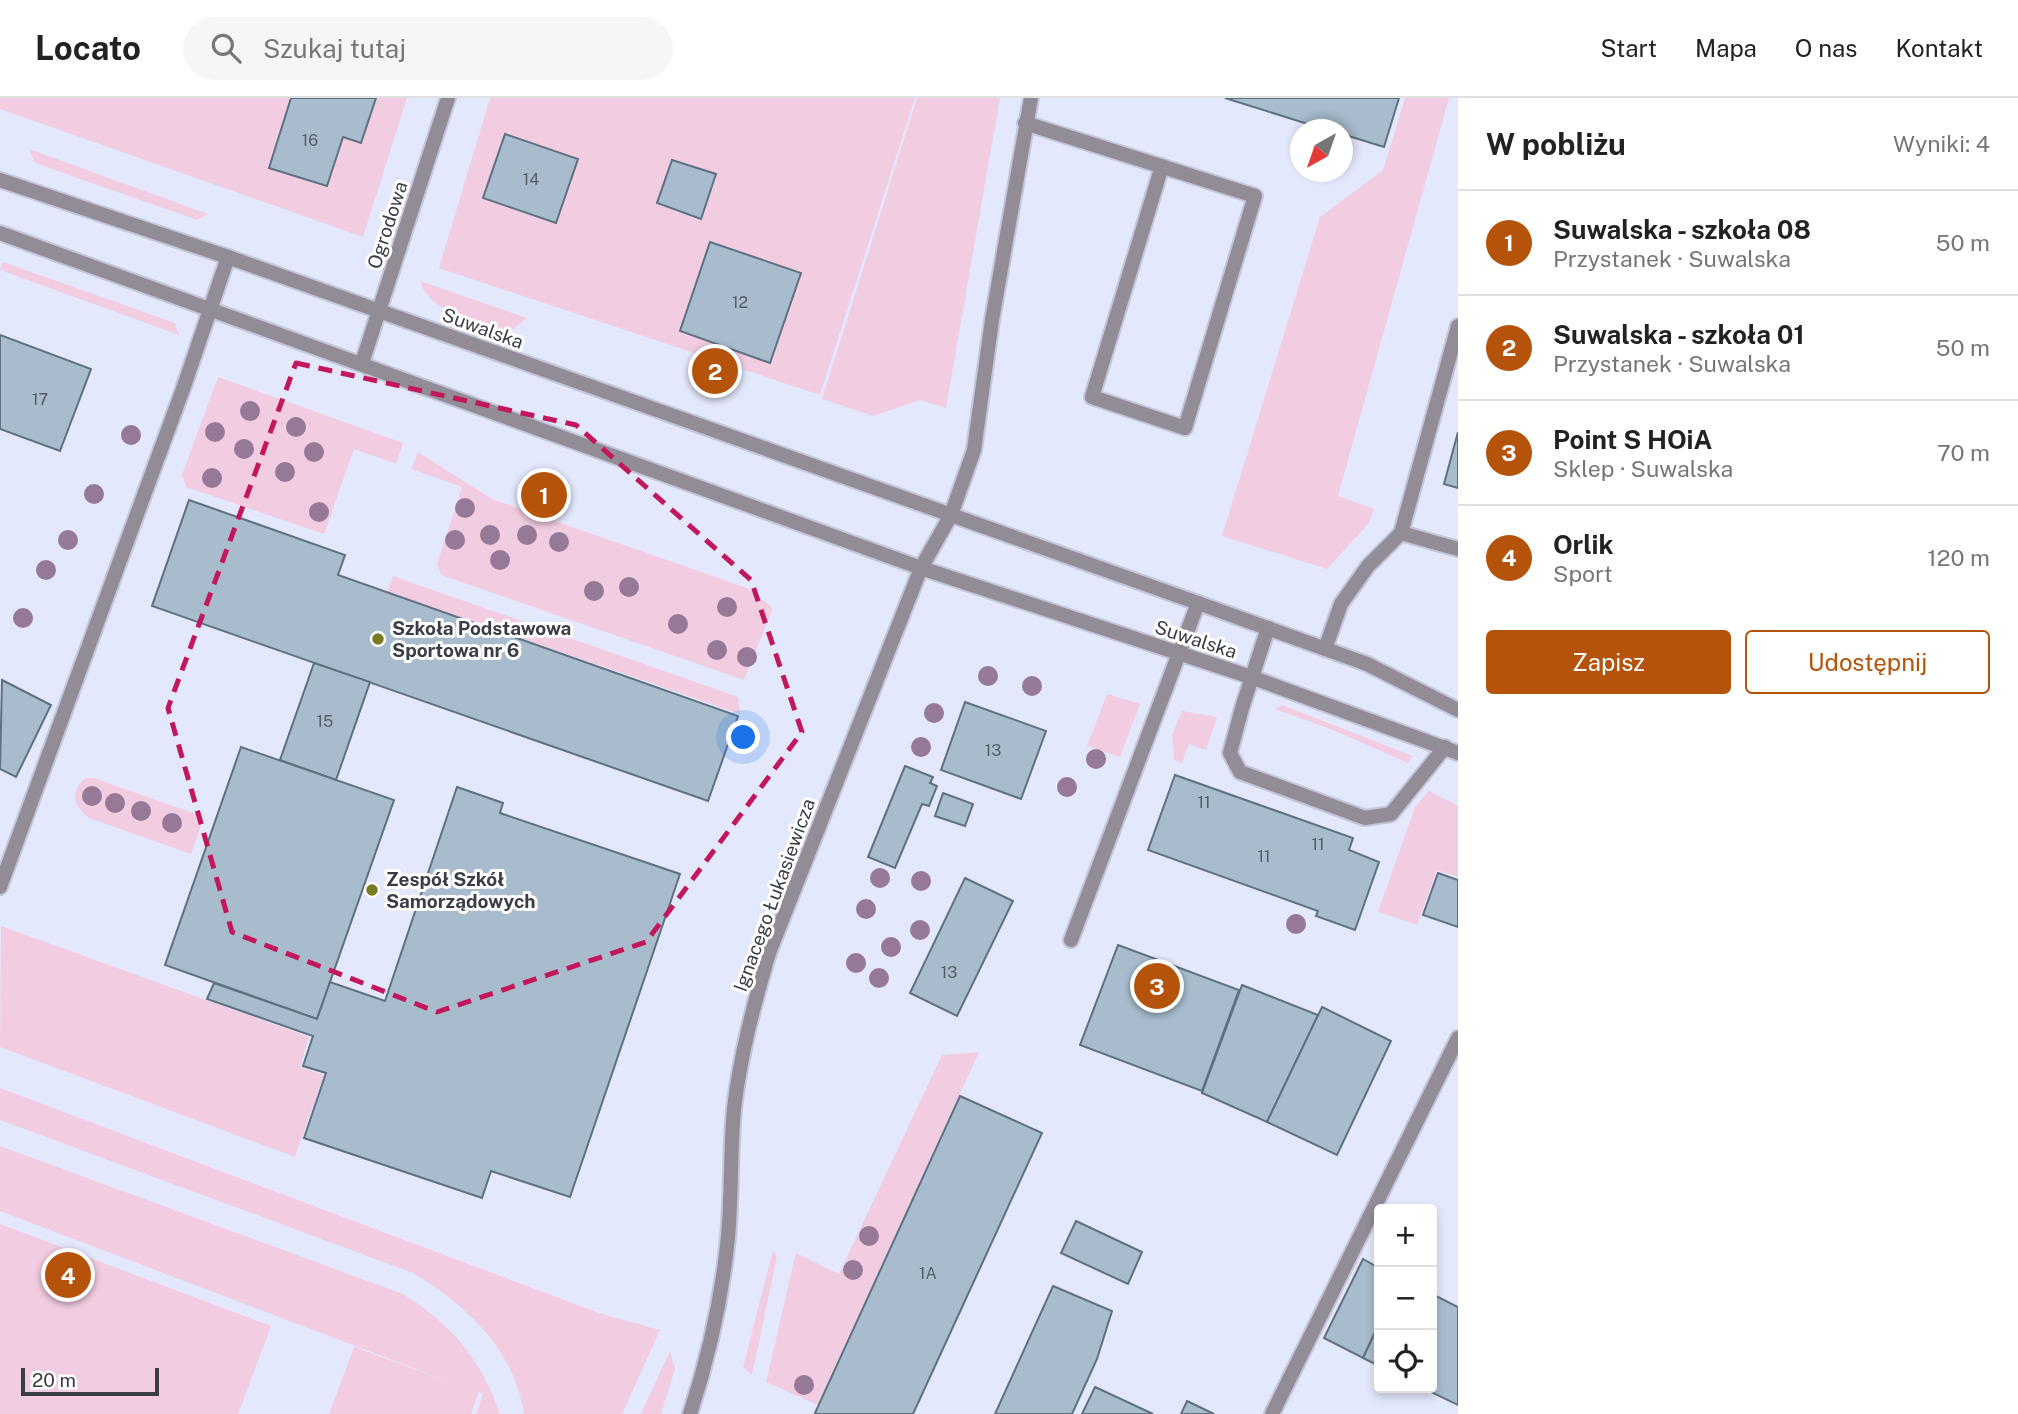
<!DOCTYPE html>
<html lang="pl">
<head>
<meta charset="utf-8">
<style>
	:root { --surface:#fff; --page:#f6f6f6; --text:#222; --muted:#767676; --line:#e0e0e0; --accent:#b45309 }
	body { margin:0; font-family:"Public Sans",sans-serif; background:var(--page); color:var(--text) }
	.controls { position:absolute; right:21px; bottom:21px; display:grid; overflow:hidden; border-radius:7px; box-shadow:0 4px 10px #0003 }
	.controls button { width:63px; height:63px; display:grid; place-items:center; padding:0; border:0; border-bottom:2px solid var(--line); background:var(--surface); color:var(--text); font:35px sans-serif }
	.compass { position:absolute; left:1290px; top:21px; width:63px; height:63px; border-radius:50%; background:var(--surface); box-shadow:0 4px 10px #0003; rotate:220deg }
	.scale { position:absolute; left:21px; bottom:18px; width:138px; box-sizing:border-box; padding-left:7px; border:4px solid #3a3c46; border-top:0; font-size:19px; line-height:24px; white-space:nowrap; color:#3a3c46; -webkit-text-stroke:5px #fff; paint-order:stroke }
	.you { position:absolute; left:744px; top:640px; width:24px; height:24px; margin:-18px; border:5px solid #fff; border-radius:50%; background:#1a73e8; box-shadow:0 0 0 10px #1a73e833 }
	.badge { display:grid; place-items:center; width:46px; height:46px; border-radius:50%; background:var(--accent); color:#fff; font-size:23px; font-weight:700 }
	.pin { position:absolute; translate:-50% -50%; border:4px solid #fff; box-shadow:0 2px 7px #0006 }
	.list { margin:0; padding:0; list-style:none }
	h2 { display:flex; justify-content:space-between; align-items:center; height:91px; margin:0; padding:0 28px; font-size:30px }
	h2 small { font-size:23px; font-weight:400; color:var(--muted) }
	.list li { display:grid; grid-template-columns:46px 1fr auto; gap:21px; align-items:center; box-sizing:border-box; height:105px; padding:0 28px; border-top:2px solid var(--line) }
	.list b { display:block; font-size:26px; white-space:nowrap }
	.list p { margin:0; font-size:23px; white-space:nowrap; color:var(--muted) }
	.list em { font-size:23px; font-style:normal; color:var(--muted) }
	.actions { display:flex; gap:14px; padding:21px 28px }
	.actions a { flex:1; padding:16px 0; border:2px solid var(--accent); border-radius:7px; text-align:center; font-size:24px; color:var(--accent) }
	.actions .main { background:var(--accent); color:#fff }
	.icon { flex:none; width:38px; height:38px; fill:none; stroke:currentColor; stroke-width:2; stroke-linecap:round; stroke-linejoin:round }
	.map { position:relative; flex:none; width:1458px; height:1316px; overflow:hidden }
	header { display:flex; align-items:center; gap:42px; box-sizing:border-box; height:98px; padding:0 35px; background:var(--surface); border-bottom:2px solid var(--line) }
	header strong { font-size:33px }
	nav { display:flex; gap:38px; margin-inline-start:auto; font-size:24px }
	.search { width:490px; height:63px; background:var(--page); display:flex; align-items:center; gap:18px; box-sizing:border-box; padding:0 24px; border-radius:38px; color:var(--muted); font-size:26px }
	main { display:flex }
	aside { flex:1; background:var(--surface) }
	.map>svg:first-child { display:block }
	.green { fill:#f2cde2 }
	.building { fill:#a8bcce; stroke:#5e7181; stroke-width:2 }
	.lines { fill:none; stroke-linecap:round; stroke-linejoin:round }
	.service-casing { stroke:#c2c6d8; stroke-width:18 }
	.minor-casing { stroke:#c2c6d8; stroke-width:18 }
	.tertiary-casing { stroke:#c2c6d8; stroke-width:18 }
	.service { stroke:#918c95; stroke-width:14 }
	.minor { stroke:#918c95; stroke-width:14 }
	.tertiary { stroke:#918c95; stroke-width:14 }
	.tree { fill:#967996 }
	.marked { fill:none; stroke:#c2185b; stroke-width:5; stroke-dasharray:14 9; stroke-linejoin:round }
	.poi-dot { fill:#787b23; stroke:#fff; stroke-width:2.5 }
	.labels { text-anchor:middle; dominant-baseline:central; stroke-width:6; stroke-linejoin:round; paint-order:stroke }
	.number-label { font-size:16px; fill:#565c68 }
	.street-label { font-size:19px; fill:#3a3c46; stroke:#fff }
	.poi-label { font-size:19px; font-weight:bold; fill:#3a3c46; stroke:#fff; text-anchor:start }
</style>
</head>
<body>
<header>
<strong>Locato</strong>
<div class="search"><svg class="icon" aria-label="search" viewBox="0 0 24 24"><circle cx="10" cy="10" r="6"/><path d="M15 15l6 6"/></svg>Szukaj tutaj</div>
<nav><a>Start</a><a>Mapa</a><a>O nas</a><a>Kontakt</a></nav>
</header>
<main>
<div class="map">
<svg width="1458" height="1316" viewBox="0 0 1458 1316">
	<rect width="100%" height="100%" fill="#e4e8fc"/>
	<g class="green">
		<path d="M 0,0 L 407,0 L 363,139 L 0,11 Z"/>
		<path d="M 490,0 L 915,0 L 820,297 L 439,170 Z"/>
		<path d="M 917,0 L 1000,0 L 946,310 L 920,302 L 873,318 L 822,301 Z"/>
		<path d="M 1405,0 L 1449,0 L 1338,398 L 1374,411 L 1369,425 L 1327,471 L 1222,438 L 1320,119 L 1383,72 Z"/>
		<path d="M 29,51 L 208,116 L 197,122 L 35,65 Z"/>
		<path d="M 3,164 L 175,225 L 179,237 L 0,172 Z"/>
		<path d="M 420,183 L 527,220 L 511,233 C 480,223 429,216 420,183 Z"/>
		<path d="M 218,279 L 403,345 L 396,366 L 354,351 L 324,436 L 186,389 L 182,377 Z"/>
		<path d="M 418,354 L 492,401 L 747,490 L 773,510 L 744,582 L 441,477 L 437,466 L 462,389 L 411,371 Z"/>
		<path d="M 393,478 L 738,599 L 740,616 L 387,494 Z"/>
		<path d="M 1107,596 L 1140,606 L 1120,659 L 1087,648 Z"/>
		<path d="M 1282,607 L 1413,658 L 1408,665 L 1333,632 L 1275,611 Z"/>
		<path d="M 1182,613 L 1217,619 L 1206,652 L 1189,646 L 1182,665 L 1174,662 L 1172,637 Z"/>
		<path d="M 85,680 L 94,680 L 204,719 L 191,756 L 89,720 C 73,706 69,696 85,680 Z"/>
		<path d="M 1429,693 L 1458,708 L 1458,779 L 1437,772 L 1417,827 L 1378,814 L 1415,709 Z"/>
		<path d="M 1,828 L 309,939 L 300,969 L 324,977 L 295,1059 L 0,949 Z"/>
		<path d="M 979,954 L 818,1307 L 766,1284 L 796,1155 L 839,1176 L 942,957 Z"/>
		<path d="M 0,990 L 599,1215 L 660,1232 L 622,1316 L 524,1316 C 515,1252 465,1206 413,1175 L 0,1022 Z"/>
		<path d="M 0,1048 L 403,1196 C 451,1226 482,1262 500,1316 L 476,1316 L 483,1296 L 479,1294 L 471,1316 L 329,1316 L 354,1249 L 463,1289 L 0,1113 Z"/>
		<path d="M 0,1126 L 271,1228 L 238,1316 L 0,1316 Z"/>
		<path d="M 773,1152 L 777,1158 L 752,1277 L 743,1269 Z"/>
		<path d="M 670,1253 L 675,1271 L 661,1316 L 641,1316 Z"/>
	</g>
	<g class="building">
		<path d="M 291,0 L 376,0 L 361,45 L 343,39 L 327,88 L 269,70 Z"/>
		<path d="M 1225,0 L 1399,0 L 1384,49 L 1342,36 L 1342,32 L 1327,32 Z"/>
		<path d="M 505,36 L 578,61 L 556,125 L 483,100 Z"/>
		<path d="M 672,62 L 716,76 L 701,121 L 657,105 Z"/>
		<path d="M 710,144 L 801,175 L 770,265 L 680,233 Z"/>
		<path d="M 0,237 L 91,271 L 60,353 L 0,331 Z"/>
		<path d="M 1458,334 L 1458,390 L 1444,386 Z"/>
		<path d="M 189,402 L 345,457 L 338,477 L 738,618 L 708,703 L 152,508 Z"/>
		<path d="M 314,565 L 370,584 L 336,682 L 280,662 Z"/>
		<path d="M 2,582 L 51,607 L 16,679 L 0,671 Z"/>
		<path d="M 965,604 L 1046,633 L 1021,701 L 941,672 Z"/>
		<path d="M 241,649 L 394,702 L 317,921 L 165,867 Z"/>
		<path d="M 905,668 L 933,679 L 930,685 L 937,688 L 929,708 L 922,706 L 895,770 L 868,759 Z"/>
		<path d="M 1175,677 L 1353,740 L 1349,752 L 1379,764 L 1355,832 L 1316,818 L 1318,813 L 1148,752 Z"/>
		<path d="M 457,689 L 503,705 L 500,715 L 680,776 L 570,1099 L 491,1073 L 482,1100 L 304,1040 L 326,975 L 303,968 L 313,938 L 207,901 L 214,885 L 317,921 L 330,884 L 385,903 Z"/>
		<path d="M 943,695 L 973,706 L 965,728 L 935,718 Z"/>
		<path d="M 1438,775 L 1458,782 L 1458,829 L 1423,817 Z"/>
		<path d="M 965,780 L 1013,803 L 957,918 L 910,895 Z"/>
		<path d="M 1118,847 L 1239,892 L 1202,993 L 1080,947 Z"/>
		<path d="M 1242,887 L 1318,917 L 1267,1024 L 1202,995 Z"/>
		<path d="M 1322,909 L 1391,943 L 1337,1057 L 1267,1024 Z"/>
		<path d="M 960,998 L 1042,1035 L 913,1316 L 817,1316 L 815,1315 Z"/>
		<path d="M 1076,1123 L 1142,1154 L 1128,1186 L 1061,1155 Z"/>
		<path d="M 1363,1161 L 1379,1170 L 1379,1226 L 1363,1260 L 1324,1240 Z"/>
		<path d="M 1053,1188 L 1112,1213 L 1097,1261 L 1072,1316 L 995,1316 Z"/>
		<path d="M 1432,1196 L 1458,1209 L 1458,1307 L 1423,1290 L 1432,1290 Z"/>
		<path d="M 1379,1226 L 1379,1268 L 1363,1260 Z"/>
		<path d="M 1095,1289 L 1153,1316 L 1082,1316 Z"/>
		<path d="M 1187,1303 L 1214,1316 L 1181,1316 Z"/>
	</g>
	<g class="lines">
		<defs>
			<g id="service">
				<path d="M 1025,25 L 1255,98 L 1185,330 L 1092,299 L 1162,68"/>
				<path d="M 951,417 L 974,352 L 992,222 L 1031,0"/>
				<path d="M 1401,435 L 1458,451"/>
				<path d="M 1268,530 L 1242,610 L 1230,655 L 1240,674 L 1365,720 L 1391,716 L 1445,649"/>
				<path d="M 1325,551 L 1341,506 L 1368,468 L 1401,435 L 1458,228"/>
				<path d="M 0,789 L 183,291 L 228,159"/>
				<path d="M 1071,842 L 1198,505"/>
				<path d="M 1272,1316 L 1458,940"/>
			</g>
			<path id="minor" d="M 362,265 L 448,0"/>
			<g id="tertiary">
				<path d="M 0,82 L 228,159 L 1198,505 L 1367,566 L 1458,612"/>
				<path d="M 0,135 L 921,470 L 1251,579 L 1458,655"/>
				<path d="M 690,1316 C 709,1258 722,1200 728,1139 C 732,1096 730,1053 734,1011 C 740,958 754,906 769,855 L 921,470 L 951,417"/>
			</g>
		</defs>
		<use href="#service" class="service-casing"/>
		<use href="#minor" class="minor-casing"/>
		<use href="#tertiary" class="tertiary-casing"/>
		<use href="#service" class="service"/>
		<use href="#minor" class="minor"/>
		<use href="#tertiary" class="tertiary"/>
	</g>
	<g class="tree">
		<circle cx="250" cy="313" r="10"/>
		<circle cx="296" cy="329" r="10"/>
		<circle cx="215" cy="334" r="10"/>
		<circle cx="131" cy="337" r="10"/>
		<circle cx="244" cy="351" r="10"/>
		<circle cx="314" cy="354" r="10"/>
		<circle cx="285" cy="374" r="10"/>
		<circle cx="212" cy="380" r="10"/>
		<circle cx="94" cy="396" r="10"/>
		<circle cx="465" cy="410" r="10"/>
		<circle cx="319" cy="414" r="10"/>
		<circle cx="490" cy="437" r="10"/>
		<circle cx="527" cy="437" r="10"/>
		<circle cx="68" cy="442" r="10"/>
		<circle cx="455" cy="442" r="10"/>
		<circle cx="559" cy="444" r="10"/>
		<circle cx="500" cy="462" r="10"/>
		<circle cx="46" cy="472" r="10"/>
		<circle cx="629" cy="489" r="10"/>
		<circle cx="594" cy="493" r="10"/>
		<circle cx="727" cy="509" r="10"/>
		<circle cx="23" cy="520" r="10"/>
		<circle cx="678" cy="526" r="10"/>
		<circle cx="717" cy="552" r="10"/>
		<circle cx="747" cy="559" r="10"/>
		<circle cx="988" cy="578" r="10"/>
		<circle cx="1032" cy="588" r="10"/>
		<circle cx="934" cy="615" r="10"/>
		<circle cx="921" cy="649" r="10"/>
		<circle cx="1096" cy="661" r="10"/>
		<circle cx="1067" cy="689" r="10"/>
		<circle cx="92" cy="698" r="10"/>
		<circle cx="115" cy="705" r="10"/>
		<circle cx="141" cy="713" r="10"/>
		<circle cx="172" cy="725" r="10"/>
		<circle cx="880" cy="780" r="10"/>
		<circle cx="921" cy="783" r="10"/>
		<circle cx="866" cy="811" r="10"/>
		<circle cx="1296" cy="826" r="10"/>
		<circle cx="920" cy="832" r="10"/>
		<circle cx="891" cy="849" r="10"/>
		<circle cx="856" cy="865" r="10"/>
		<circle cx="879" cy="880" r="10"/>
		<circle cx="869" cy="1138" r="10"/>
		<circle cx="853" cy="1172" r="10"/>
		<circle cx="804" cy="1287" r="10"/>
	</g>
	<path class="marked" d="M 296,265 L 576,327 L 751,482 L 802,634 L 646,844 L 437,914 L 232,834 L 168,610 Z"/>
	<g class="poi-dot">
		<circle cx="378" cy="541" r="7"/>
		<circle cx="372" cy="792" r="7"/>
	</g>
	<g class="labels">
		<g class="number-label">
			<text x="310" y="42">16</text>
			<text x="531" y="81">14</text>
			<text x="740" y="204">12</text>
			<text x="40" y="301">17</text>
			<text x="325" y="623">15</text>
			<text x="993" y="652">13</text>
			<text x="1204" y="704">11</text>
			<text x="1318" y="746">11</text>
			<text x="1264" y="758">11</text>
			<text x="949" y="874">13</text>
			<text x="928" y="1175">1A</text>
		</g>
		<g class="street-label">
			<text transform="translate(387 127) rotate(-72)">Ogrodowa</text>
			<text transform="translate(483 230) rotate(20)">Suwalska</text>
			<text transform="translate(1196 541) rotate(18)">Suwalska</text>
			<text transform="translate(774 797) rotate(-70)">Ignacego Łukasiewicza</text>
		</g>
		<g class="poi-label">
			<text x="392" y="530">Szkoła Podstawowa<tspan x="392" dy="22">Sportowa nr 6</tspan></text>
			<text x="386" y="781">Zespół Szkół<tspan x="386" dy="22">Samorządowych</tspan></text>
		</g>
	</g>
</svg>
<div class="controls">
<button>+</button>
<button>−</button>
<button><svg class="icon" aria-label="locate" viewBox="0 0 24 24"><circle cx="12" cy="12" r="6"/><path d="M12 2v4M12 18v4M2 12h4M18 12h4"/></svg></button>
</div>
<svg class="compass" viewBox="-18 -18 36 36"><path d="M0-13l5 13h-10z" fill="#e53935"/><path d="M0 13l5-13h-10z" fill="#767676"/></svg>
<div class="scale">20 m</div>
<div class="you"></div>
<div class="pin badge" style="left:544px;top:397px">1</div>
<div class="pin badge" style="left:715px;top:273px">2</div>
<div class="pin badge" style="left:1157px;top:888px">3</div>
<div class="pin badge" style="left:68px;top:1177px">4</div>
</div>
<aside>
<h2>W pobliżu<small>Wyniki: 4</small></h2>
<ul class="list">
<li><span class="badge">1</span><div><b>Suwalska - szkoła 08</b><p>Przystanek · Suwalska</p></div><em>50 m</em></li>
<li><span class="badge">2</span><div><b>Suwalska - szkoła 01</b><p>Przystanek · Suwalska</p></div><em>50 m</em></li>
<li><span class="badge">3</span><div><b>Point S HOiA</b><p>Sklep · Suwalska</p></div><em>70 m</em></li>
<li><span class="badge">4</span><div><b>Orlik</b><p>Sport</p></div><em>120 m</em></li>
</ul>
<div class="actions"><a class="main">Zapisz</a><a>Udostępnij</a></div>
</aside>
</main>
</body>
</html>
